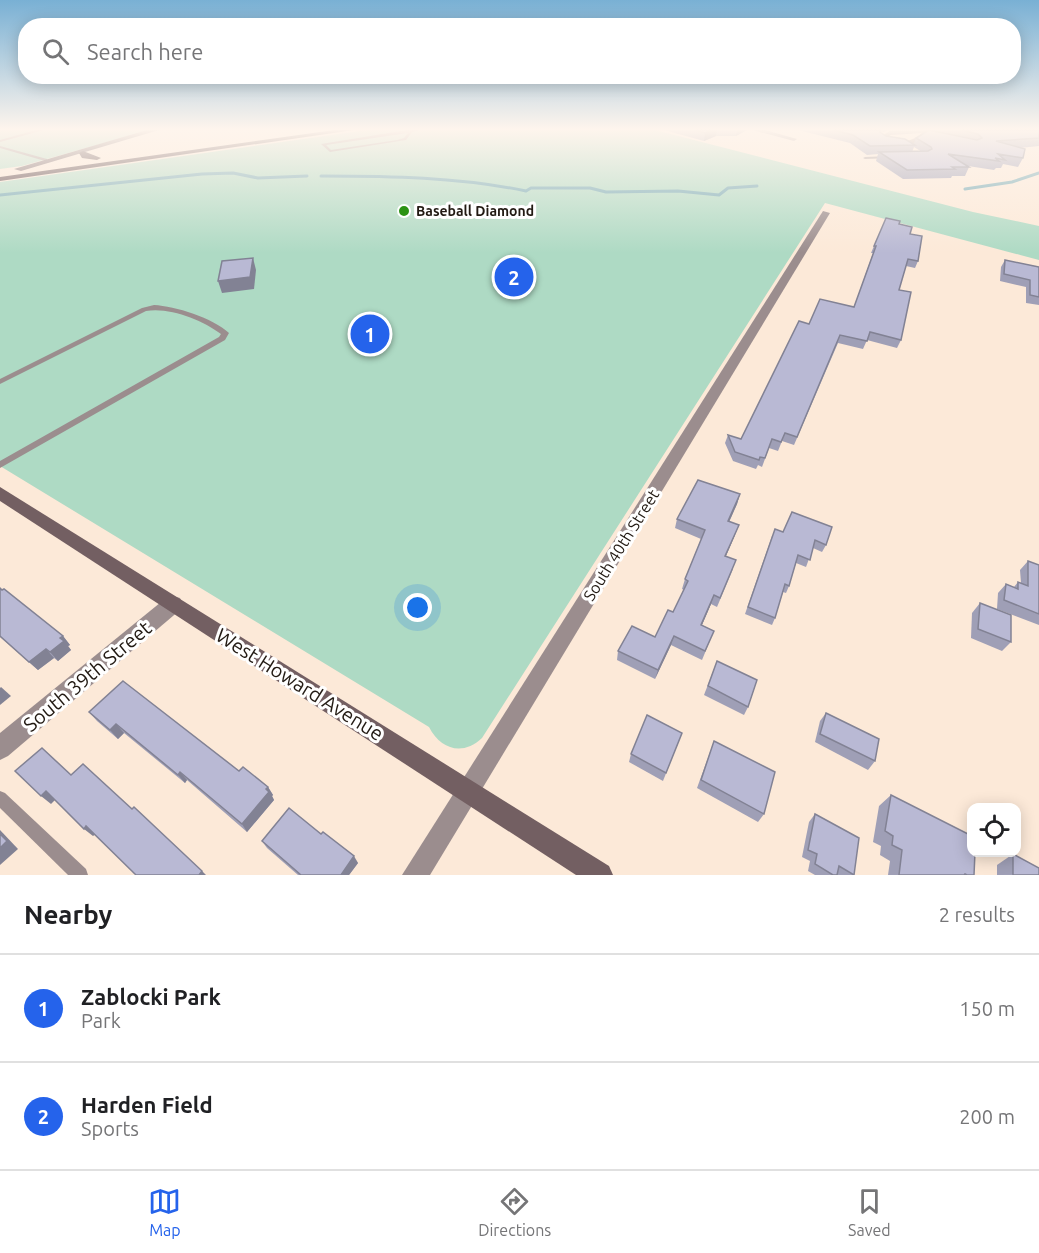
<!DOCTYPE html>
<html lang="en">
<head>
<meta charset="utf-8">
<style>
	:root { --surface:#fff; --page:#f2f2f2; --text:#202124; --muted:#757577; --line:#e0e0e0; --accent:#2563eb }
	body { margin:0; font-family:Ubuntu,sans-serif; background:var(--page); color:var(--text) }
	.controls { position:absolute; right:18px; bottom:18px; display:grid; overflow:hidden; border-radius:12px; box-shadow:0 3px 15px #0003 }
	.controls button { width:54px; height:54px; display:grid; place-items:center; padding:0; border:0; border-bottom:2px solid var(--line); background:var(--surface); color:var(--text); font:30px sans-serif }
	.you { position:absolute; left:418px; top:608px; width:21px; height:21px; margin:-15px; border:4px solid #fff; border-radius:50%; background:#1a73e8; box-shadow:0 0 0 9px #1a73e833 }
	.badge { display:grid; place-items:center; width:39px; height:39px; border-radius:50%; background:var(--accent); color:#fff; font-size:20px; font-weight:700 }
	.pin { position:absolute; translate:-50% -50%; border:3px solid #fff; box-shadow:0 2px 6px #0006 }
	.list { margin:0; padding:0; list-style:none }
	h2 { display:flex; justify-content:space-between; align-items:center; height:78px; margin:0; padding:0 24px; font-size:26px }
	h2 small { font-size:20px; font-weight:400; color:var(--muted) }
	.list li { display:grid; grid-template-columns:39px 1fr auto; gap:18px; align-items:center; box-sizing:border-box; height:108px; padding:0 24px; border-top:2px solid var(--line) }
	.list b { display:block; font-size:22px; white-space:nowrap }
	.list p { margin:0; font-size:20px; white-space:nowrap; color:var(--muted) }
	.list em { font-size:20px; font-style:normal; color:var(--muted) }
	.icon { flex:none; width:33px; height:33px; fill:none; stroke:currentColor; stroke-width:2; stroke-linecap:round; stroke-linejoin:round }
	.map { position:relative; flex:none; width:1039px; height:875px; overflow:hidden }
	.search { position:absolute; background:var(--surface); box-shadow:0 3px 15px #0003; left:18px; right:18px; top:18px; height:66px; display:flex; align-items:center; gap:15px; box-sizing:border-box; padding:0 21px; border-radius:24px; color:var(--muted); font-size:22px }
	.sheet { height:294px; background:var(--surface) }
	nav { display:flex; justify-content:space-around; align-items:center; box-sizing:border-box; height:84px; border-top:2px solid var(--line); background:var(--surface); font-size:16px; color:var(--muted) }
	nav a { display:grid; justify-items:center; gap:3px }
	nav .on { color:var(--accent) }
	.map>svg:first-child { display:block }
	.green { fill:#aedac4 }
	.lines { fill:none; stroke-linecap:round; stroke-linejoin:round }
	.stream { stroke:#73a9b5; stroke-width:3 }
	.lane { fill:#9b8d8e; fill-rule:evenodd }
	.street { fill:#9b8d8e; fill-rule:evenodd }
	.secondary { fill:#735f62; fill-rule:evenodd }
	.primary { fill:#574043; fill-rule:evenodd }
	.wall { fill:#9f9fb6; fill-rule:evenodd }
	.shaded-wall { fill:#828294 }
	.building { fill:#b9b9d4; stroke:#828294; stroke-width:1.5 }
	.poi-dot { fill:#2c9214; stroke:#fff; stroke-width:2 }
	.labels { text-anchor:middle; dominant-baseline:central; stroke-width:6; stroke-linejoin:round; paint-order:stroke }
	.far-poi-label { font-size:14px; font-weight:bold; fill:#221a13; stroke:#fff; text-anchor:start }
	.street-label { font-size:16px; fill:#221a13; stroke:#fff }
	.near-street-label { font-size:20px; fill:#221a13; stroke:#fff }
</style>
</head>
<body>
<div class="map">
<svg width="1039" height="875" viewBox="0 0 1039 875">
	<rect width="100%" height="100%" fill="#fce9d8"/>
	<g class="green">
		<path d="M 0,130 L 150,130 L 22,166 L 0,169 Z"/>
		<path d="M 367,130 L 655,130 L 973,212 L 1039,226 L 1039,260 L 825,203 L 482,738 C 463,756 441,750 429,727 L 0,466 L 0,182 Z"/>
	</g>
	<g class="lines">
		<g class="stream">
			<path d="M 321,176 C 390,176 458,177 526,191 L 531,188 L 590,188 L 606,192 L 678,191 L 719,195 L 728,188 L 757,186"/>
			<path d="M 965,189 L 1012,182 L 1039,173"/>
			<path d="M 0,195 L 202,174 L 233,173 L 258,178 L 307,176"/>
		</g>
		<g class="lane">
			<path d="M 36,130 L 44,130 L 0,142 L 0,140 Z"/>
			<path d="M 407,130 L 420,130 L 412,132 L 406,140 L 330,152 L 321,144 ZM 408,133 L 404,138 L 397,140 L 331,150 L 326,145 Z"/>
			<path d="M 0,146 L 47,159 L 47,160 L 45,161 L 0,148 Z"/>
			<path d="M 889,156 L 891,158 L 865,159 L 863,158 L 865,157 Z"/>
			<path d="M 154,305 C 175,306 213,318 229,333 L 225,340 L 0,468 L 0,461 L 219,337 L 221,334 C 202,320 170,307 146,311 L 0,384 L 0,379 L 142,308 Z"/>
			<path d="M 0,791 L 5,793 L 86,869 L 88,875 L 68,875 L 0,808 Z"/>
		</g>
		<g class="street">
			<path d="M 752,130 L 765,130 L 797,139 L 794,141 Z"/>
			<path d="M 930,130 C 920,148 894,150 878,138 L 890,131 ZM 922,133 C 911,143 899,143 886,138 L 891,135 Z"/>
			<path d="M 823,211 L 830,213 L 430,875 L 402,875 Z"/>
			<path d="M 173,596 L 180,598 L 183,604 L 180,610 L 8,756 L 0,760 L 0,733 L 166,598 Z"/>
		</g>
		<g class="secondary">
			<path d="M 147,130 L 159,130 L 21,171 L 14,169 Z"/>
			<path d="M 0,487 L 609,866 L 613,875 L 576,875 L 0,501 Z"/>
		</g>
		<g class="primary">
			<path d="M 334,130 L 354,130 L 0,181 L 0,177 Z"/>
			<path d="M 83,151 L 101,158 L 97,160 L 82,158 L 79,153 Z"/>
		</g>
	</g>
	<g class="wall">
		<path d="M 664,130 L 747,130 L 736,136 L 716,136 L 704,141 Z"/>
		<path d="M 798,130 L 887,130 L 884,132 L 880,131 L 880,132 L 886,136 L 913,145 L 916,138 L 932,130 L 1039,130 L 1039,146 L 1019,148 L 1023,158 L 1018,167 L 1003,164 L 1001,168 L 996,168 L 994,170 L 968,166 L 969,167 L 965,176 L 952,176 L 951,178 L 903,179 L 876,161 L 878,154 L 867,155 L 850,143 ZM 914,147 L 922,152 L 912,152 Z"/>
		<path d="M 899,224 L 910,234 L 918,261 L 915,268 L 906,266 L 899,290 L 901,340 L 897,348 L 867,340 L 863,349 L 838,343 L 794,445 L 782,441 L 778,451 L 769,448 L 762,467 L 758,465 L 756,469 L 733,461 L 725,443 L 728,435 L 741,439 L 809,324 L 854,307 L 873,253 L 871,253 L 874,246 Z"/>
		<path d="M 1005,260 L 1039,267 L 1039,305 L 1026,303 L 1026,287 L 1000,281 L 1001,267 Z"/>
		<path d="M 740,494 L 737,504 L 729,522 L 735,535 L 726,556 L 733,569 L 717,607 L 711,604 L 702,625 L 714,631 L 702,660 L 671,645 L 655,679 L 617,660 L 618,651 L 655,637 L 673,612 L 684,590 L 682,589 L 685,579 L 701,539 L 675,528 L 677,519 Z"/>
		<path d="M 792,512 L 826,545 L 822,552 L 813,548 L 806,567 L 796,563 L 789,586 L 786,593 L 783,592 L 775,618 L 772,625 L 745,614 L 772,536 L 783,532 Z"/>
		<path d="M 1028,561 L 1039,565 L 1039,625 L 997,609 L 998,593 L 1006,584 L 1014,587 L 1018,582 L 1021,583 L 1020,570 Z"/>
		<path d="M 0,588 L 63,636 L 70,645 L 68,646 L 71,650 L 58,661 L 54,658 L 38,670 L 0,637 Z"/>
		<path d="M 980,603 L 1011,642 L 1002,651 L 971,638 L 972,613 Z"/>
		<path d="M 717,661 L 748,707 L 744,715 L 704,695 Z"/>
		<path d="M 89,712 L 239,771 L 268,787 L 273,795 L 272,796 L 274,800 L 247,832 L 187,780 L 185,783 L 124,733 L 118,739 L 97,721 Z"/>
		<path d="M 826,713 L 875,761 L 868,770 L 815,742 L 820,721 Z"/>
		<path d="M 682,733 L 663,781 L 629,762 L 631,754 Z"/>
		<path d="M 714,741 L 764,814 L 758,822 L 697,788 Z"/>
		<path d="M 891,795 L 974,875 L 888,875 L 890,861 L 880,855 L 881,846 L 873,842 L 879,806 Z"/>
		<path d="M 815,814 L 854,875 L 815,875 L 808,871 L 810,861 L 802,857 L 809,822 Z"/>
		<path d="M 321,834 L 358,863 L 349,875 L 298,875 L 267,848 L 262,841 Z"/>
		<path d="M 1013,854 L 1039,875 L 997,875 L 997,865 Z"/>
	</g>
	<g class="shaded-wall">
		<path d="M 712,130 L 717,130 L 716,136 L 704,141 L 705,133 Z"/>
		<path d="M 737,130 L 747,130 L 736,136 Z"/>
		<path d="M 253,258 L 256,270 L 254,289 L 222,293 L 218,281 Z"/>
		<path d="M 740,494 L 737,504 L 725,531 L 728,521 Z"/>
		<path d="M 739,525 L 735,535 L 722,565 L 725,556 Z"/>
		<path d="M 714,595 L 711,604 L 698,634 L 701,625 Z"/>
		<path d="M 63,636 L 70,645 L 68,646 L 71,650 L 58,661 L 50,652 L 60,638 Z"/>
		<path d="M 674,636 L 671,645 L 655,679 L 658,670 Z"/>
		<path d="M 46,649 L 54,658 L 38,670 L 29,662 Z"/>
		<path d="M 1,687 L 11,696 L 0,705 L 0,688 Z"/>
		<path d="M 116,724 L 124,733 L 118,739 L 110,730 Z"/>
		<path d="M 180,772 L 187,780 L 185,783 L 178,775 Z"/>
		<path d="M 268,787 L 273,795 L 272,796 L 274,800 L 247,832 L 242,824 Z"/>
		<path d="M 46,791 L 56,799 L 51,804 L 41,796 Z"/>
		<path d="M 86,826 L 96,834 L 93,836 L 84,829 Z"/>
		<path d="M 0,830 L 18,849 L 0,865 Z"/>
		<path d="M 354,856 L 358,863 L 349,875 L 341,875 Z"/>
		<path d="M 202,871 L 206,875 L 199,875 Z"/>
	</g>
	<g class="building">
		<path d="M 695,130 L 712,130 L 705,133 Z"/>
		<path d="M 833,130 L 880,130 L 880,132 L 886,136 L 905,139 L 915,145 L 870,146 L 853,135 Z"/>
		<path d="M 929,130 L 977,140 L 982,138 L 978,134 L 961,130 L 1039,130 L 1039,138 L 996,141 L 1025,149 L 1023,158 L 998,154 L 1005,160 L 995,158 L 999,161 L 948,154 L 969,167 L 952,167 L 955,169 L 907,170 L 879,152 L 928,151 L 932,149 L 931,147 L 916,138 Z"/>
		<path d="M 886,218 L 900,221 L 899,224 L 912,227 L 910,234 L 922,236 L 918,261 L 908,259 L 899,290 L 911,292 L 901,340 L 870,332 L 867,341 L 840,335 L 797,437 L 785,433 L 781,442 L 772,439 L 765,458 L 760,457 L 759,460 L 735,452 L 728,435 L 741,439 L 799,321 L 809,324 L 820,299 L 854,307 L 876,246 L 874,246 Z"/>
		<path d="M 253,258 L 250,277 L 218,281 L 222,261 Z"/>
		<path d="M 1005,260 L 1039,267 L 1039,297 L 1030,295 L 1030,280 L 1004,274 Z"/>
		<path d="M 698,480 L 740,494 L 728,521 L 739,525 L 725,556 L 736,560 L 720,598 L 714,595 L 701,625 L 714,631 L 705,651 L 674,636 L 658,670 L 618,651 L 632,626 L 655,637 L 668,610 L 673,612 L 688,581 L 685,579 L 705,530 L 677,519 Z"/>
		<path d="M 792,512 L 832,527 L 826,545 L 815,540 L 810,560 L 798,555 L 789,586 L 785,584 L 775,618 L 748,607 L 775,529 L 783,532 Z"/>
		<path d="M 1028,561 L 1039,565 L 1039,614 L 1004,600 L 1006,584 L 1018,589 L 1018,582 L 1028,586 Z"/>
		<path d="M 0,588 L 2,590 L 4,589 L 63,636 L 60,638 L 64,641 L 50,652 L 46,649 L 29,662 L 0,636 Z"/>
		<path d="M 980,603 L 1011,615 L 1011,642 L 978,629 Z"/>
		<path d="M 717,661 L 757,680 L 748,707 L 708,686 Z"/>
		<path d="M 123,681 L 239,771 L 243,767 L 268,787 L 266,789 L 269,792 L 242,824 L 180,772 L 178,775 L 116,724 L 110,730 L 89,712 Z"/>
		<path d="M 826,713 L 879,739 L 875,761 L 820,734 Z"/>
		<path d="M 647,715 L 682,733 L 666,773 L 631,754 Z"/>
		<path d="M 714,741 L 775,772 L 764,814 L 701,780 Z"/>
		<path d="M 42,748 L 71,775 L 83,764 L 132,809 L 134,807 L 202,871 L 199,875 L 136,875 L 86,826 L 84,829 L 46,791 L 41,796 L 15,771 Z"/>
		<path d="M 891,795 L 972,836 L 972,852 L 975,852 L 974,875 L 967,875 L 965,874 L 964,875 L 899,875 L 902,850 L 892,845 L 893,836 L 885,831 Z"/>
		<path d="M 289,808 L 321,834 L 323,832 L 354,856 L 341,875 L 301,875 L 262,841 Z"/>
		<path d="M 815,814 L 859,838 L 854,875 L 839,866 L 837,875 L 833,875 L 815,864 L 817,854 L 808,850 Z"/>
		<path d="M 0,834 L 7,841 L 0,848 Z"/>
		<path d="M 1013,854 L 1039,868 L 1039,875 L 1013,875 Z"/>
	</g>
	<linearGradient id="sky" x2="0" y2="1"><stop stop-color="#79b0d4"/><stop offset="0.51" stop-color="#fef5ed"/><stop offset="1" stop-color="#fef5ed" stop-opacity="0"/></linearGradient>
	<rect width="1039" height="253" fill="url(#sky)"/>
	<circle class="poi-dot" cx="404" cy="211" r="6"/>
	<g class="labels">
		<g class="far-poi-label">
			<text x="416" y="211">Baseball Diamond</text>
		</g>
		<g class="street-label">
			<text transform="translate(621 545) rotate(-58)">South 40th Street</text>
		</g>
		<g class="near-street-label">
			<text transform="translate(87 676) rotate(-40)">South 39th Street</text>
			<text transform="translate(300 684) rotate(32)">West Howard Avenue</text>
		</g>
	</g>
</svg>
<div class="controls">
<button><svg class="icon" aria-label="locate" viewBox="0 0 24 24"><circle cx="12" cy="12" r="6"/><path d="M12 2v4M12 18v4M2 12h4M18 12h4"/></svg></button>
</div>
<div class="you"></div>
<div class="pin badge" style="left:370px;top:334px">1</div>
<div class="pin badge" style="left:514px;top:277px">2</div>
<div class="search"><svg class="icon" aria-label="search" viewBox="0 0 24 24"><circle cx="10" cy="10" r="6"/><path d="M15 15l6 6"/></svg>Search here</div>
</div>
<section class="sheet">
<h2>Nearby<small>2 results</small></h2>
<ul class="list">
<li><span class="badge">1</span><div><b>Zablocki Park</b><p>Park</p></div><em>150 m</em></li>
<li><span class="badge">2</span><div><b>Harden Field</b><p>Sports</p></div><em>200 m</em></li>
</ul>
</section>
<nav>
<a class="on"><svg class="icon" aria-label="map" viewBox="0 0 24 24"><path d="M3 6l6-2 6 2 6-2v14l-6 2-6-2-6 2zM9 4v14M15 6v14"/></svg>Map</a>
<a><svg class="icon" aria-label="directions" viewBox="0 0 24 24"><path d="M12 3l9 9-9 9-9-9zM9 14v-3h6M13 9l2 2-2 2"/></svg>Directions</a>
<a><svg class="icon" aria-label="saved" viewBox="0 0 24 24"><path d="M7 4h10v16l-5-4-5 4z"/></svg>Saved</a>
</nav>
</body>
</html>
